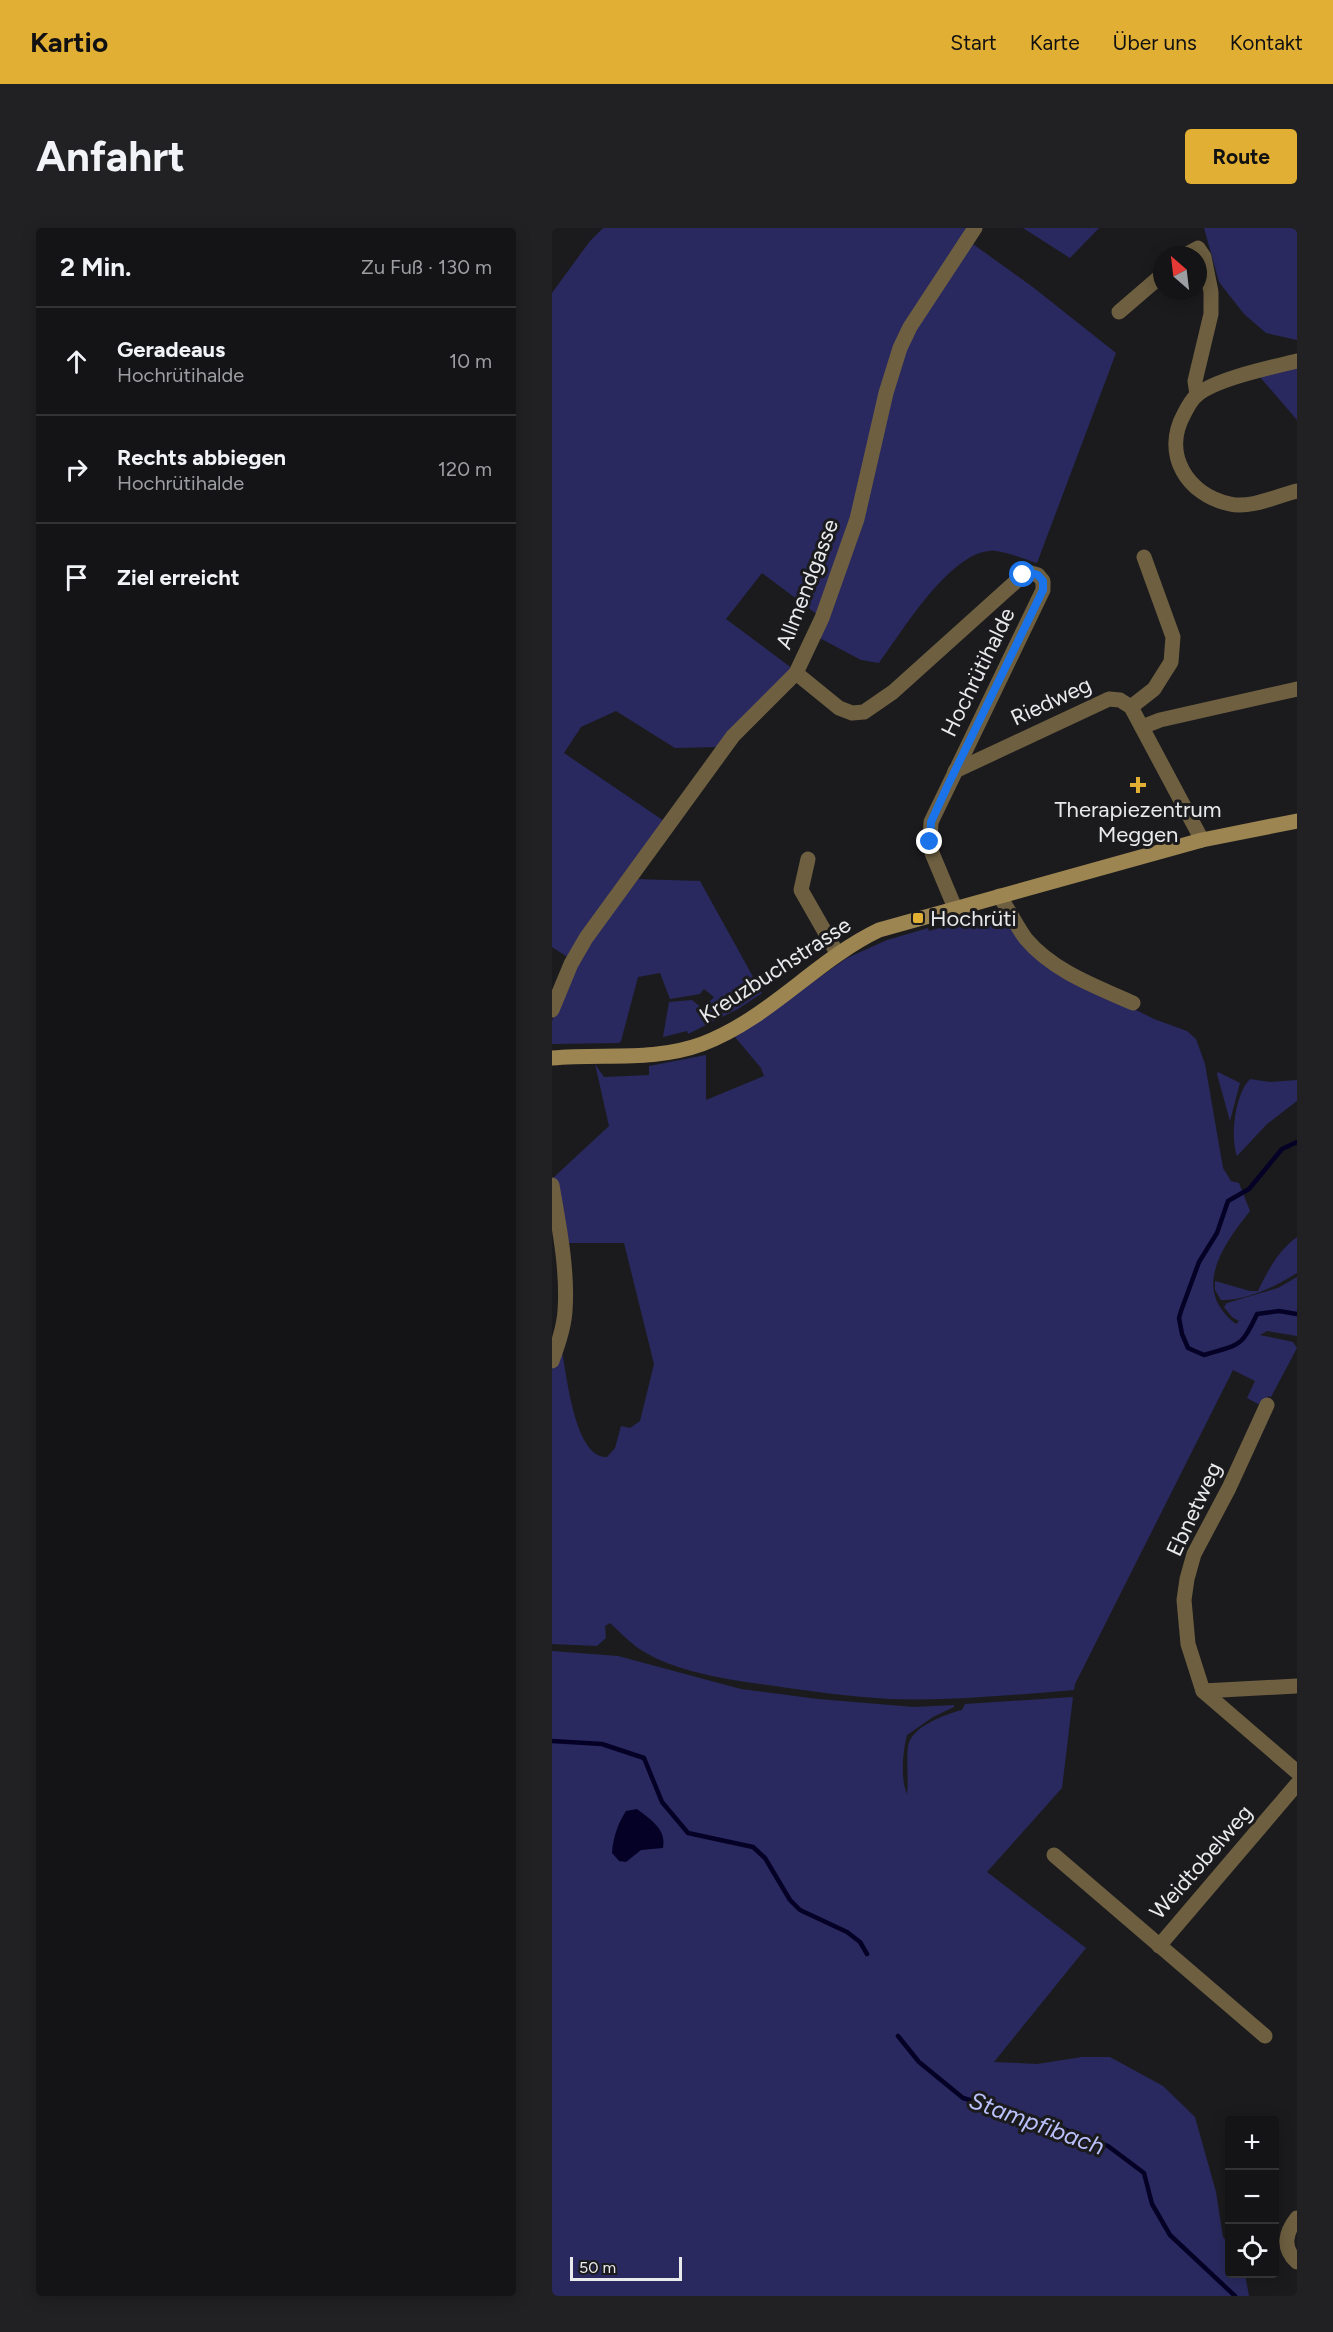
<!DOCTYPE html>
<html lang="de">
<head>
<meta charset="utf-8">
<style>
	:root { --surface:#141416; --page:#212123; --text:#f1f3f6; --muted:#9d9ea1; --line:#333335; --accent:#e1af34 }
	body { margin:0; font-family:Figtree,sans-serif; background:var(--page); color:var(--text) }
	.controls { position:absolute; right:18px; bottom:18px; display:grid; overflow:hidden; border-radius:6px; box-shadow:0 3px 15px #0003 }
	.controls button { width:54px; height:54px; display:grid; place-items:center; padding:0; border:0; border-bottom:2px solid var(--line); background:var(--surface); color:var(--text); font:30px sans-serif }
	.compass { position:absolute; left:601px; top:18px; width:54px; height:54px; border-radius:50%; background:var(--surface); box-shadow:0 3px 15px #0003; rotate:332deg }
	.scale { position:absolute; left:18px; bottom:15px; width:112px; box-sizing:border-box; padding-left:6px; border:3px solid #e9eaec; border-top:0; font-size:16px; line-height:21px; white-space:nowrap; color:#e9eaec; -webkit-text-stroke:4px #1b1b1e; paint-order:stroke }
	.stop { position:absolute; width:18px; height:18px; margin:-14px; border:4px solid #1a73e8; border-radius:50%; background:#fff }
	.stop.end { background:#1a73e8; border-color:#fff; box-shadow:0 2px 6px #0008 }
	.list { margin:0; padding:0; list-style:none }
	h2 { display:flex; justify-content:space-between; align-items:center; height:78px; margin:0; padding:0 24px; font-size:26px }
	h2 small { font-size:20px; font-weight:400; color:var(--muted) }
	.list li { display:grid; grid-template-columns:39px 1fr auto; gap:18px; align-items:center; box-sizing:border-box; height:108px; padding:0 24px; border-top:2px solid var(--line) }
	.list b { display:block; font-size:22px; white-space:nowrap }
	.list p { margin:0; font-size:20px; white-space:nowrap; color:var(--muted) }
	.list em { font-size:20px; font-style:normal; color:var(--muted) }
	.icon { flex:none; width:33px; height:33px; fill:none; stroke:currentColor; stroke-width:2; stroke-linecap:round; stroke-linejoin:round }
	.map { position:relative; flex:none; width:745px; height:2068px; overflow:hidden; border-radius:6px }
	header { display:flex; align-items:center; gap:36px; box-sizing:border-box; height:84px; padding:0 30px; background:var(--accent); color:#111 }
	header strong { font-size:28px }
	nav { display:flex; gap:33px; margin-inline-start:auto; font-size:21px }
	.intro { display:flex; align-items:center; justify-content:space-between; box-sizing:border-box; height:144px; padding:0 36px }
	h1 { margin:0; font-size:42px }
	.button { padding:15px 27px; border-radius:6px; background:var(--accent); color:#111; font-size:21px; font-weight:700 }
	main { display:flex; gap:36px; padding:0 36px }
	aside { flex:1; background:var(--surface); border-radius:6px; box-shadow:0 3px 15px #0003 }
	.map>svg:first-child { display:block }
	.green { fill:#29295f }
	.water { fill:#050025 }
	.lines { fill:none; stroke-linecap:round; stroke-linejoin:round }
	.stream { stroke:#050025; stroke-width:4.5 }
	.street { stroke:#6d5f40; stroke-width:15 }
	.secondary { stroke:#9d8552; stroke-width:15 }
	.route { stroke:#1a73e8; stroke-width:8 }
	.poi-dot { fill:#e1af34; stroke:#1b1b1e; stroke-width:2 }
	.labels { text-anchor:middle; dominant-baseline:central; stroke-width:6; stroke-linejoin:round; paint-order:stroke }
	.street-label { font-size:22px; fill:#e9eaec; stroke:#1b1b1e }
	.poi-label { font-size:22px; fill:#e9eaec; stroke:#1b1b1e }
	.water-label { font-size:24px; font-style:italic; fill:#bac0fb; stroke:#1b1b1e }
</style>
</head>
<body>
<header>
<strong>Kartio</strong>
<nav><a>Start</a><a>Karte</a><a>Über uns</a><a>Kontakt</a></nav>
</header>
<div class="intro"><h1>Anfahrt</h1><a class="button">Route</a></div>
<main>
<aside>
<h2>2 Min.<small>Zu Fuß · 130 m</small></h2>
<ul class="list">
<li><svg class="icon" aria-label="ahead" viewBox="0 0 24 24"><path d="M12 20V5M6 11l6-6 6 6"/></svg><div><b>Geradeaus</b><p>Hochrütihalde</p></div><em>10 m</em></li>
<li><svg class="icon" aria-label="right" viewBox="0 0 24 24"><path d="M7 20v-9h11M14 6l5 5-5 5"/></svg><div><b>Rechts abbiegen</b><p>Hochrütihalde</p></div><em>120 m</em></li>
<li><svg class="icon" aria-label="arrive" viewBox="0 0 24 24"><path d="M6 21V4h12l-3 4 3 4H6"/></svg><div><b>Ziel erreicht</b></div></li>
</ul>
</aside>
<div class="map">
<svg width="745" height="2068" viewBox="0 0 745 2068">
	<rect width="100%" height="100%" fill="#1b1b1e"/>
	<g class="green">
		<path d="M 51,0 L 420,0 L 414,11 L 482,60 L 564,125 L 485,335 C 472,331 458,325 444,323 C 401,318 350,404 327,435 L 309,432 L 262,407 L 270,390 L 210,345 L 174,391 L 241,441 L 167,519 L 123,520 L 64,483 L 29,499 L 12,525 L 115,595 L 17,730 L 0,719 L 0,65 L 38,13 Z"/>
		<path d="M 471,0 L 547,0 L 518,30 Z"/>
		<path d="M 652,0 L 745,0 L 745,112 L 714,105 L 692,86 L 667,54 Z"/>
		<path d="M 745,137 L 745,192 L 708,149 Z"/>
		<path d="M 83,651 L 148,653 L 210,765 L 186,781 L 136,806 L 135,803 L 111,809 L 117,774 L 140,772 L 151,781 L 162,769 L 152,761 L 148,766 L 118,771 L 108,745 L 86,749 L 69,813 L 67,815 L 0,816 L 0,793 L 26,733 Z"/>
		<path d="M 441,685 L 462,698 L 514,747 L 602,791 L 635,803 L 644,811 L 653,836 L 671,940 L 679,953 L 687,955 L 698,983 C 670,1018 639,1062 684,1096 L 687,1093 L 680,1089 L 672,1079 L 675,1075 L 726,1060 L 745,1049 L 745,1108 L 715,1103 L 708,1107 L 741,1114 L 745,1120 L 719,1169 L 716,1168 L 713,1174 L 706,1176 L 695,1170 L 703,1153 L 681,1142 L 523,1456 L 522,1462 C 461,1467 400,1473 339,1471 C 298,1469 257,1463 216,1457 C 177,1452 124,1444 89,1422 C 78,1415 68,1404 58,1395 L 53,1398 L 54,1410 L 45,1418 L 0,1416 L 0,1142 L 7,1119 L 10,1124 C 15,1148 23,1231 55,1229 L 63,1220 L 69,1198 L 78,1200 L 88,1193 L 102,1136 L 72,1015 L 14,1015 L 2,949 L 57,898 L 43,836 L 52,849 L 97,847 L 97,838 L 154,827 L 154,872 L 212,848 L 209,840 L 183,809 L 295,730 L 335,712 L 376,700 L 377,703 Z"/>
		<path d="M 666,844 L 688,855 L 678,893 L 665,846 Z"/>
		<path d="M 698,851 L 718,854 L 745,852 L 745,873 L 715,896 L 685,928 C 678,909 683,866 698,851 Z"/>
		<path d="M 745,1009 L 745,1045 C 724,1058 694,1073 669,1072 L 663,1062 L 663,1053 L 698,1063 L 706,1063 C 716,1042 726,1023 745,1009 Z"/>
		<path d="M 0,1423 L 66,1428 L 189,1461 L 266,1471 L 362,1479 L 402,1477 L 402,1479 L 381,1489 L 355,1507 C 351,1523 348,1550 355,1566 C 357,1551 354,1534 356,1518 C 359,1499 393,1486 410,1482 L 413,1476 L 521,1469 L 510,1560 L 435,1644 L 534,1720 L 442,1834 L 485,1836 L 530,1829 L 558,1829 L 611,1858 L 643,1889 L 664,1964 L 671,2009 L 677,2016 L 678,2046 L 693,2046 L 697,2068 L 0,2068 Z"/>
	</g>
	<path class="water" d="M 85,1581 C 98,1591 115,1601 111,1620 L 89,1622 L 74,1634 L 67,1633 L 60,1625 C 61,1610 66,1595 74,1583 Z"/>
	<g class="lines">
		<g class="stream">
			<path d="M 745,914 L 730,921 L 697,961 L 676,973 L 665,1005 L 647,1034 L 629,1083 L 627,1090 L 630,1106 L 636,1120 L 652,1127 C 687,1116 689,1121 705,1086 L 727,1083 L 745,1086"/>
			<path d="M 0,1513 L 50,1516 L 92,1530 L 110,1574 L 136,1605 L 201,1619 L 213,1630 L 238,1672 L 248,1682 L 295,1704 L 308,1714 L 315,1726"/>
			<path d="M 346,1808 L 367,1834 L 411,1870 L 496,1895 L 556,1918 L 592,1945 L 600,1976 L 618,2007 L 683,2068"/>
		</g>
		<g class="street">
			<path d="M 633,27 L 646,20 L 652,29 L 659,64 L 659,86 L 643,153 L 645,167"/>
			<path d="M 567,84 L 610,47"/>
			<path d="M 745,133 C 721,139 663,151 645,167 C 640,171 635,180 632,186 C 610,226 635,267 678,276 C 698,281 725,268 745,263"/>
			<path d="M 244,445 L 287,480 L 300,485 L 312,484 L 341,464 L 471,347 L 479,345 L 486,347 L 491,353 L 491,362 L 379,594 L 378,614 L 380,625 L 403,680"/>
			<path d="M 579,479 L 602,461 L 619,434 L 621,409 L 592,329"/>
			<path d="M 590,499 L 608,492 L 745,461"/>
			<path d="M 403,543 L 557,471 L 568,472 L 579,479 L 650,612"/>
			<path d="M 256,631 L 249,662 L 285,725"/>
			<path d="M 447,668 C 457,681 464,698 474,711 C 501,743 543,758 581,775"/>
			<path d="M 0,782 L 19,736 L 34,710 L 117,596 L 181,508 L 244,445 L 270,390 L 305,291 L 334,165 L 348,120 L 358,99 L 423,0"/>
			<path d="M 0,957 C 7,998 16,1042 13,1083 C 12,1100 6,1117 0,1133"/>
			<path d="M 715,1177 L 677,1260 L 642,1326 L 635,1351 L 632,1372 L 636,1416 L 651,1463 L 745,1544"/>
			<path d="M 651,1463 L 745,1458"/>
			<path d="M 502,1627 L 713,1808"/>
			<path d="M 607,1718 L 745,1556"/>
			<path d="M 745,1990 C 733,2005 730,2020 745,2034"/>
		</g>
		<path class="secondary" d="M 0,830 C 51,825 101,834 150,816 C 217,791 264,732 327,702 L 650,612 L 745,593"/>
	</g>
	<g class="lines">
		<path class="route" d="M 378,614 L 379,594 L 395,559 L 491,362 L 491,353 L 486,347 L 479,345 L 471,347"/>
	</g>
	<g class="poi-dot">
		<path d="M583 548h6v6h6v6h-6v6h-6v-6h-6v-6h6z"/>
		<rect x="360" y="684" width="12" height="12" rx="3"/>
	</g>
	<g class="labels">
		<g class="street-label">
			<text transform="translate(255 356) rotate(-69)">Allmendgasse</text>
			<text transform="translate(426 444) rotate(-64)">Hochrütihalde</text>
			<text transform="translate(499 473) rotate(-25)">Riedweg</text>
			<text transform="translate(223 742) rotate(-33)">Kreuzbuchstrasse</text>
			<text transform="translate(642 1281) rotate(-65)">Ebnetweg</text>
			<text transform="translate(649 1634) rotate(-49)">Weidtobelweg</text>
		</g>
		<g class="poi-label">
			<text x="586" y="581">Therapiezentrum<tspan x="586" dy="25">Meggen</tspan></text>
			<text x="378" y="690" text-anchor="start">Hochrüti</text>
		</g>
		<g class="water-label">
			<text transform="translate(485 1895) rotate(20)">Stampfibach</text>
		</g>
	</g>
</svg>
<div class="controls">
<button>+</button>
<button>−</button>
<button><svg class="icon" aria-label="locate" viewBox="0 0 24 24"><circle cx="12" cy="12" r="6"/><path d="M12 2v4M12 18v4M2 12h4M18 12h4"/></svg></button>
</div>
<svg class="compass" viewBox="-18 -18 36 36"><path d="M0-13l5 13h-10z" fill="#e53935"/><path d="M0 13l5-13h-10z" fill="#9d9ea1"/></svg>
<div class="scale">50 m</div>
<div class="stop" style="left:471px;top:347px"></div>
<div class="stop end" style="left:378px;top:614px"></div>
</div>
</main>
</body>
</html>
